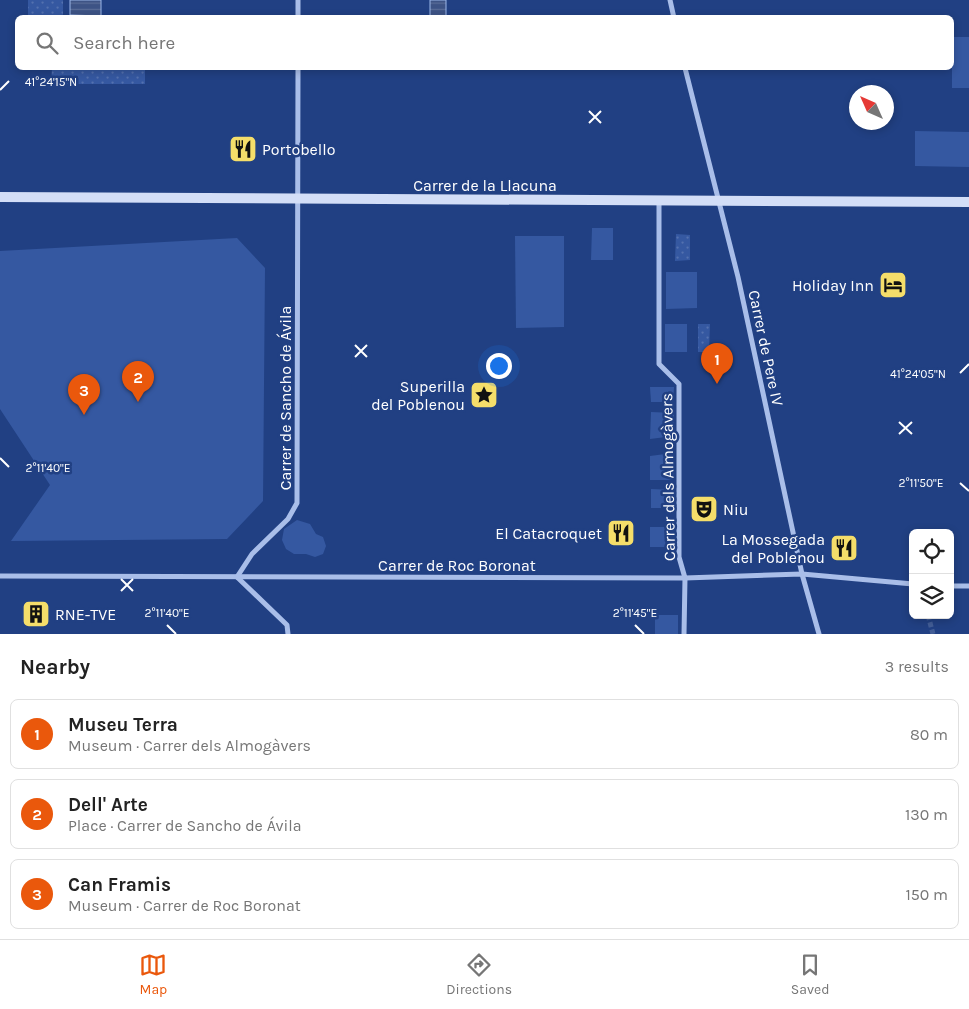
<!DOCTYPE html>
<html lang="en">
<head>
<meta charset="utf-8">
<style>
	:root { --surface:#fff; --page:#f2f2f2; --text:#222; --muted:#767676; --line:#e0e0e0; --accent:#ea580c }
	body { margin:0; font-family:Karla,sans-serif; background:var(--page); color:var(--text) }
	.controls { position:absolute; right:15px; bottom:15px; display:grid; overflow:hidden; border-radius:8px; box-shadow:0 2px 8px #0003 }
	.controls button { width:45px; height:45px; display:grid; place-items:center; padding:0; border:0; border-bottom:1px solid var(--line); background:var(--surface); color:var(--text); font:25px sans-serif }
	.compass { position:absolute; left:849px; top:85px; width:45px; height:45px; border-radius:50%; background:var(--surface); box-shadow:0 2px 8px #0003; rotate:315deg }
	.you { position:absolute; left:498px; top:365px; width:18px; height:18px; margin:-12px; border:4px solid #fff; border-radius:50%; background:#1a73e8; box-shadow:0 0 0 8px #1a73e833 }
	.badge { display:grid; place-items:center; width:32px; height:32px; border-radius:50%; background:var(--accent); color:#fff; font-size:16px; font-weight:700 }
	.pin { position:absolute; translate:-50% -41px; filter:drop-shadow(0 1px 2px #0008) }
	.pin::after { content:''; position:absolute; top:26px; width:18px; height:15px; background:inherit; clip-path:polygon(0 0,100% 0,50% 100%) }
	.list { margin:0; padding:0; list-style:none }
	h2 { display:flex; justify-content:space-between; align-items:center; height:65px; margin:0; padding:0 20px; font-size:21px }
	h2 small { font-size:16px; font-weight:400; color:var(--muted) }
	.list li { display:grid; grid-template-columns:32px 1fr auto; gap:15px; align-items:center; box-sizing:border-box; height:70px; margin:0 10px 10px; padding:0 10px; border:1px solid var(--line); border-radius:8px }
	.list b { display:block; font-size:19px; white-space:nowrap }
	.list p { margin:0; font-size:16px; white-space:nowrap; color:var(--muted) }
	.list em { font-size:16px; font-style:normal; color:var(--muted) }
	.icon { flex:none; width:28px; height:28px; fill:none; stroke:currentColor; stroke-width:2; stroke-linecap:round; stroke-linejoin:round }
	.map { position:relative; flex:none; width:969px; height:634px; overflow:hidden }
	.search { position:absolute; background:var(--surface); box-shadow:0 2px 8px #0003; left:15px; right:15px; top:15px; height:55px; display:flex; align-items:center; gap:12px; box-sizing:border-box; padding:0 18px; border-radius:8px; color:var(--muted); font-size:19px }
	.sheet { height:305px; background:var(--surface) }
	nav { display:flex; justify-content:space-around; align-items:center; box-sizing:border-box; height:70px; border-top:1px solid var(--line); background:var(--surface); font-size:14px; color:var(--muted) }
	nav a { display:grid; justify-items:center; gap:2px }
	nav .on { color:var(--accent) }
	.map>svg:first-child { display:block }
	.grass { fill:url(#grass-dots) }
	.green { fill:#3558a1 }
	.water { fill:url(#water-rules); stroke:#9cb7ea }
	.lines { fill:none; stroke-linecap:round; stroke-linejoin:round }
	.street-tunnel { stroke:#425d96; stroke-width:5; stroke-dasharray:5 2.5; stroke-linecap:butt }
	.street { stroke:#a9bee9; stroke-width:5 }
	.secondary { stroke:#d3def7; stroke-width:10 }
	.ticks { fill:none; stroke:#fff; stroke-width:2 }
	.labels { text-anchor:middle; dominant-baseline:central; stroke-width:5; stroke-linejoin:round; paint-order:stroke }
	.poi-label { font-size:16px; fill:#fff; stroke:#214083; text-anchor:end }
	.street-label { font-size:16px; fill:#fff; stroke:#214083 }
	.ticks-label { font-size:12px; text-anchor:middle; fill:#fff; stroke:#214083; stroke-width:5; stroke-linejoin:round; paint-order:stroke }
</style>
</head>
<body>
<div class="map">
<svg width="969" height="634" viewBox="0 0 969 634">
	<defs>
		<pattern id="grass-dots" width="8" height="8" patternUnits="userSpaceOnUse" patternTransform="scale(1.25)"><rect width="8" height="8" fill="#3558a1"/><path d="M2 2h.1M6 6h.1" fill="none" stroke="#5371af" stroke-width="1.8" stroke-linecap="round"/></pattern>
		<pattern id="water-rules" width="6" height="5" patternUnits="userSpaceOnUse" patternTransform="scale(1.25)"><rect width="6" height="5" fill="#3d5385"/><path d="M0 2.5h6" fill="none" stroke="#5a6d97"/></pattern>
	</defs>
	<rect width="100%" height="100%" fill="#214083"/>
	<g class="grass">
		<rect x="28" y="0" width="35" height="17"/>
		<path d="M 52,68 L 145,68 L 145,84 L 51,84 Z"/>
		<path d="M 676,234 L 690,235 L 690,260 L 675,261 Z"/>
		<path d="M 698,324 L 710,324 L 709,352 L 698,352 Z"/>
	</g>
	<g class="green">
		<rect x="952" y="37" width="17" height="51"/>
		<path d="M 915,131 L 969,132 L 969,167 L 915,166 Z"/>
		<path d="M 592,228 L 613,228 L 613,260 L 591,260 Z"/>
		<path d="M 515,236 L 564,236 L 564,327 L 516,328 Z"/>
		<path d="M 237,238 L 265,268 L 263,501 L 227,539 L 11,541 L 50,485 L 0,409 L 0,251 Z"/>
		<path d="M 666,272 L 697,272 L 697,308 L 666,309 Z"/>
		<rect x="665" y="324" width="22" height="28"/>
		<path d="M 650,387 L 674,387 L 673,402 L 651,402 Z"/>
		<path d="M 651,412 L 674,413 L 674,436 L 650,439 Z"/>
		<path d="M 673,453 L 674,480 L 650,480 L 650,456 Z"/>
		<path d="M 651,489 L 673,490 L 673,508 L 651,508 Z"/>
		<path d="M 297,520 L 310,524 L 316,534 L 323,537 L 326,546 L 323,554 L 315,557 L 306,554 L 294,554 L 286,549 L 282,540 L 284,529 Z"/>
		<rect x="650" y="527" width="23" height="20"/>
		<rect x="655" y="615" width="23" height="19"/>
	</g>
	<g class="water">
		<path d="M 70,0 L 101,0 L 101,16 L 70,15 Z"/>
		<rect x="430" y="0" width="16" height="16"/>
	</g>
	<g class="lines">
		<path class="street-tunnel" d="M 928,615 L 933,634"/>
		<g class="street">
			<path d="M 298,0 L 298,18"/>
			<path d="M 670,0 L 674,18"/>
			<path d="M 685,68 L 738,277 L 802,574 L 819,634"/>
			<path d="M 659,202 L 659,364 L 679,384 L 679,557 L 685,578 L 684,634"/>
			<path d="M 0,576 L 685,578 L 802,574 L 913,584"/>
			<path d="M 237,577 L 252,554 L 288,519 L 297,503 L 298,68"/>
			<path d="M 237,577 L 287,625 L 288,634"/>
			<path d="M 950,586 L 969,586"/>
		</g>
		<path class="secondary" d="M 0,197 L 969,202"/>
	</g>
	<path class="ticks" d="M 0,90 L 9,81M 589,111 L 601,123M 589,123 L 601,111M 355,345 L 367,357M 355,357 L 367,345M 960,373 L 969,364M 899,422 L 912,434M 899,434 L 912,422M 0,458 L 9,467M 960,483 L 969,491M 121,579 L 133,591M 121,591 L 133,579M 167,625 L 176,634M 635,625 L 644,634"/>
	<defs>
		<symbol id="restaurant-square" viewBox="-11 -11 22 22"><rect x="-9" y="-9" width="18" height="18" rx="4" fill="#f5de6a" stroke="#214083"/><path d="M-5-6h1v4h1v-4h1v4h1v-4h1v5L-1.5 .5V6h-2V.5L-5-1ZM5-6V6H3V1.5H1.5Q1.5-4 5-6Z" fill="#111"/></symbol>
		<symbol id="hotel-square" viewBox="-11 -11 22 22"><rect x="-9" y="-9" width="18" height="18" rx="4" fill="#f5de6a" stroke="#214083"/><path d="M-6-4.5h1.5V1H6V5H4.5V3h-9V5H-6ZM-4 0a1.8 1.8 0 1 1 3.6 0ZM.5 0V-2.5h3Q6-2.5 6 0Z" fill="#111"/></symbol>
		<symbol id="sight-square" viewBox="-11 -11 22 22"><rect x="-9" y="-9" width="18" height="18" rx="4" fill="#f5de6a" stroke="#214083"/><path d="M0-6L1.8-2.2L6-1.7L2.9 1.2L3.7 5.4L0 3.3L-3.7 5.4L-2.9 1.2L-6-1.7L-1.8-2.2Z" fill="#111"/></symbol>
		<symbol id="theatre-square" viewBox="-11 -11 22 22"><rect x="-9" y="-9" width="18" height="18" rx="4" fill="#f5de6a" stroke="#214083"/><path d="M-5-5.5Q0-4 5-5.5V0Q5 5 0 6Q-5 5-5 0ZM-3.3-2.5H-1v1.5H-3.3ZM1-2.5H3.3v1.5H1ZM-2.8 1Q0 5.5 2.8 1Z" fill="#111"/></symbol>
		<symbol id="building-square" viewBox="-11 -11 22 22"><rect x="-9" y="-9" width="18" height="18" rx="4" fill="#f5de6a" stroke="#214083"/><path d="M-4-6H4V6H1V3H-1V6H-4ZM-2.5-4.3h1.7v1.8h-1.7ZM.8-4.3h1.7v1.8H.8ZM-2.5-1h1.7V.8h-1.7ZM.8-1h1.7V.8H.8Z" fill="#111"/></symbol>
	</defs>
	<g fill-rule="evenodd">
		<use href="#restaurant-square" x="227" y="133" width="32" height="32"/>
		<use href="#hotel-square" x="877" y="269" width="32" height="32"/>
		<use href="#sight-square" x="468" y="379" width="32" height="32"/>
		<use href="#theatre-square" x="688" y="493" width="32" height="32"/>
		<use href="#restaurant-square" x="605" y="517" width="32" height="32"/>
		<use href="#restaurant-square" x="828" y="532" width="32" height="32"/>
		<use href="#building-square" x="20" y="598" width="32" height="32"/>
	</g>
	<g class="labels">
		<g class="poi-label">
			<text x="262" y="149" text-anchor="start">Portobello</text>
			<text x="874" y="285">Holiday Inn</text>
			<text x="465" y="386">Superilla<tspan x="465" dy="18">del Poblenou</tspan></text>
			<text x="723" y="509" text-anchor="start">Niu</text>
			<text x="602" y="533">El Catacroquet</text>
			<text x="825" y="539">La Mossegada<tspan x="825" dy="18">del Poblenou</tspan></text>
			<text x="55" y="614" text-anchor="start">RNE-TVE</text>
		</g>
		<g class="street-label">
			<text x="485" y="185">Carrer de la Llacuna</text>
			<text transform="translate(766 348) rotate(78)">Carrer de Pere IV</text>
			<text transform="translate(285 398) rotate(-90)">Carrer de Sancho de Ávila</text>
			<text transform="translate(668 477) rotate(-91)">Carrer dels Almogàvers</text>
			<text x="457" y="565">Carrer de Roc Boronat</text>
		</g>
	</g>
	<g class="ticks-label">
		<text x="51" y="86">41°24'15"N</text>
		<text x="918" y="378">41°24'05"N</text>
		<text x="48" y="472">2°11'40"E</text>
		<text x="921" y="487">2°11'50"E</text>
		<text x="167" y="617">2°11'40"E</text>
		<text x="635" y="617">2°11'45"E</text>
	</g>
</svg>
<div class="controls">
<button><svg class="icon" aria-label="locate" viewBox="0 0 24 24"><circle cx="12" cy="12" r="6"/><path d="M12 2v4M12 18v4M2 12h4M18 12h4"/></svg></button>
<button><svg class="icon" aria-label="layers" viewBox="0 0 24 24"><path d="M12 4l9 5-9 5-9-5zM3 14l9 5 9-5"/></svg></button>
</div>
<svg class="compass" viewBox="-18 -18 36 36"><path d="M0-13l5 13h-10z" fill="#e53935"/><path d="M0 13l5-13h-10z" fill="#767676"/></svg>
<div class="you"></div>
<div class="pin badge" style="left:717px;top:384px">1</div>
<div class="pin badge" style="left:138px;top:402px">2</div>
<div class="pin badge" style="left:84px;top:415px">3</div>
<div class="search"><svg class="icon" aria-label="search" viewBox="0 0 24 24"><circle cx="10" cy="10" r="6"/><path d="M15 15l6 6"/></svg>Search here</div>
</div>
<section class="sheet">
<h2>Nearby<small>3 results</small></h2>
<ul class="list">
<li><span class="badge">1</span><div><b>Museu Terra</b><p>Museum · Carrer dels Almogàvers</p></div><em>80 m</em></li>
<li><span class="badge">2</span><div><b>Dell' Arte</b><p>Place · Carrer de Sancho de Ávila</p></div><em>130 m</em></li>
<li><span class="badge">3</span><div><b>Can Framis</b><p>Museum · Carrer de Roc Boronat</p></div><em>150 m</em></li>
</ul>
</section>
<nav>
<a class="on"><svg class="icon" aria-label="map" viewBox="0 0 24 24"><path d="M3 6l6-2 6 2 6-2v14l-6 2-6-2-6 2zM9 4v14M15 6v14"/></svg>Map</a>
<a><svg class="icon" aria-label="directions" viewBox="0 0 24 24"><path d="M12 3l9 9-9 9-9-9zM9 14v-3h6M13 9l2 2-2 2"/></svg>Directions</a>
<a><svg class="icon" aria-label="saved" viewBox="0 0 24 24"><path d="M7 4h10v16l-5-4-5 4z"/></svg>Saved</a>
</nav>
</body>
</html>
